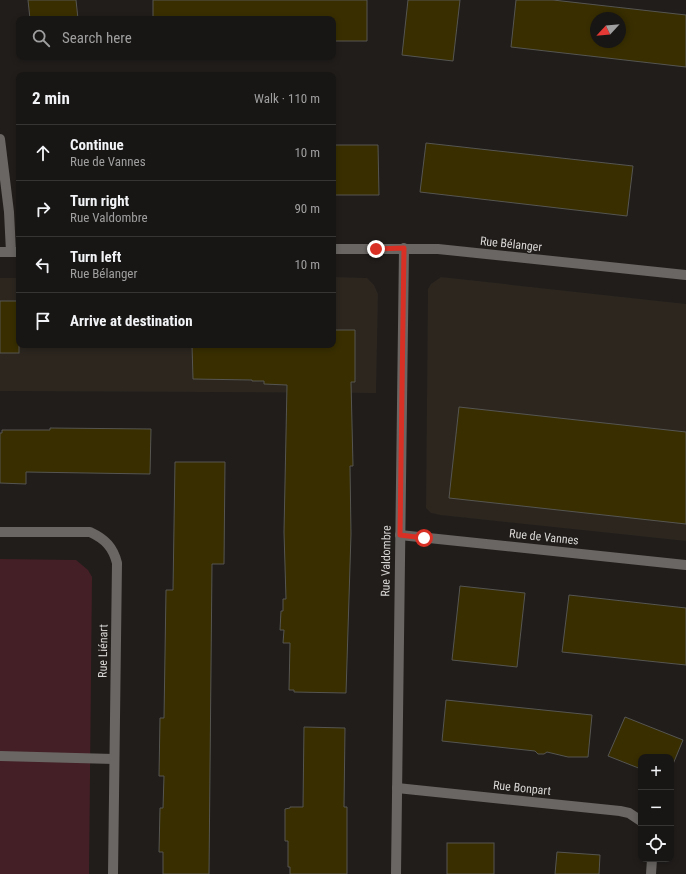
<!DOCTYPE html>
<html lang="en">
<head>
<meta charset="utf-8">
<style>
	:root { --surface:#181614; --page:#211f1d; --text:#f1f3f6; --muted:#9f9fa0; --line:#363534 }
	body { margin:0; font-family:"Roboto Condensed",sans-serif; background:var(--page); color:var(--text) }
	.controls { position:absolute; right:12px; bottom:12px; display:grid; overflow:hidden; border-radius:8px; box-shadow:0 2px 6px #0003 }
	.controls button { width:36px; height:36px; display:grid; place-items:center; padding:0; border:0; border-bottom:1px solid var(--line); background:var(--surface); color:var(--text); font:20px sans-serif }
	.compass { position:absolute; left:590px; top:12px; width:36px; height:36px; border-radius:50%; background:var(--surface); box-shadow:0 2px 6px #0003; rotate:244deg }
	.stop { position:absolute; width:12px; height:12px; margin:-9px; border:3px solid #d93025; border-radius:50%; background:#fff }
	.stop.end { background:#d93025; border-color:#fff; box-shadow:0 1px 4px #0008 }
	.list { margin:0; padding:0; list-style:none }
	h2 { display:flex; justify-content:space-between; align-items:center; height:52px; margin:0; padding:0 16px; font-size:17px }
	h2 small { font-size:13px; font-weight:400; color:var(--muted) }
	.list li { display:grid; grid-template-columns:26px 1fr auto; gap:12px; align-items:center; box-sizing:border-box; height:56px; padding:0 16px; border-top:1px solid var(--line) }
	.list b { display:block; font-size:15px; white-space:nowrap }
	.list p { margin:0; font-size:13px; white-space:nowrap; color:var(--muted) }
	.list em { font-size:13px; font-style:normal; color:var(--muted) }
	.icon { flex:none; width:22px; height:22px; fill:none; stroke:currentColor; stroke-width:2; stroke-linecap:round; stroke-linejoin:round }
	.map { position:relative; flex:none; width:686px; height:874px; overflow:hidden }
	.search { position:absolute; background:var(--surface); box-shadow:0 2px 6px #0003; left:16px; top:16px; width:320px; height:44px; display:flex; align-items:center; gap:10px; box-sizing:border-box; padding:0 14px; border-radius:8px; color:var(--muted); font-size:15px }
	.panel { position:absolute; background:var(--surface); box-shadow:0 2px 6px #0003; left:16px; top:72px; width:320px; height:276px; border-radius:8px }
	.map>svg:first-child { display:block }
	.built { fill:#2c261f }
	.green { fill:#441f25 }
	.building { fill:#382e00; stroke:#565551; fill-rule:evenodd }
	.lines { fill:none; stroke-linecap:round; stroke-linejoin:round }
	.service { stroke:#696663; stroke-width:10 }
	.minor { stroke:#696663; stroke-width:10 }
	.tertiary { stroke:#696663; stroke-width:10 }
	.route { stroke:#d93025; stroke-width:5 }
	.labels { text-anchor:middle; dominant-baseline:central; stroke-width:3; stroke-linejoin:round; paint-order:stroke }
	.street-label { font-size:12px; fill:#d8d6d4; stroke:#201d1b }
</style>
</head>
<body>
<div class="map">
<svg width="686" height="874" viewBox="0 0 686 874">
	<rect width="100%" height="100%" fill="#201d1b"/>
	<g class="built">
		<path d="M 333,277 L 367,278 L 374,285 L 378,294 L 376,393 L 0,391 L 0,278 L 19,278 L 19,345 L 333,345 Z"/>
		<path d="M 441,277 L 686,304 L 686,541 L 440,515 L 431,513 L 426,508 L 428,289 L 431,284 Z"/>
	</g>
	<path class="green" d="M 0,559 L 76,560 L 88,570 L 92,577 L 89,874 L 0,874 Z"/>
	<g class="building">
		<path d="M 28,0 L 76,0 L 78,19 L 30,19 Z"/>
		<path d="M 153,0 L 367,0 L 367,41 L 333,41 L 333,19 L 153,19 Z"/>
		<path d="M 408,0 L 460,0 L 453,61 L 402,55 Z"/>
		<path d="M 516,0 L 553,0 L 686,15 L 686,67 L 511,47 ZM 596,18 L 620,18 L 620,42 L 596,42 Z"/>
		<path d="M 426,143 L 633,166 L 627,216 L 420,192 Z"/>
		<path d="M 333,145 L 378,145 L 379,195 L 333,195 Z"/>
		<rect x="0" y="301" width="19" height="52"/>
		<path d="M 333,330 L 355,330 L 355,382 L 351,382 L 353,466 L 350,466 L 351,534 L 346,693 L 294,692 L 294,690 L 289,690 L 290,643 L 283,643 L 284,630 L 280,630 L 281,611 L 283,611 L 283,599 L 286,599 L 284,532 L 287,385 L 264,384 L 264,381 L 252,381 L 252,380 L 193,379 L 192,345 L 333,345 Z"/>
		<path d="M 459,407 L 686,432 L 686,524 L 449,498 Z"/>
		<path d="M 50,428 L 151,429 L 150,474 L 26,472 L 26,484 L 0,483 L 0,433 L 2,433 L 2,430 L 50,430 Z"/>
		<path d="M 175,462 L 225,462 L 224,564 L 212,564 L 209,874 L 163,874 L 163,852 L 159,852 L 160,808 L 163,808 L 164,776 L 159,776 L 160,718 L 164,718 L 166,590 L 173,590 Z"/>
		<path d="M 460,586 L 525,593 L 517,667 L 452,660 Z"/>
		<path d="M 569,595 L 686,608 L 686,665 L 562,652 Z"/>
		<path d="M 446,700 L 592,715 L 588,757 L 568,757 L 547,752 L 544,754 L 538,754 L 535,751 L 442,741 Z"/>
		<path d="M 625,717 L 683,740 L 671,769 L 671,757 L 641,757 L 641,769 L 608,756 Z"/>
		<path d="M 304,727 L 345,728 L 344,807 L 347,807 L 347,874 L 290,874 L 290,867 L 288,867 L 288,841 L 285,841 L 285,809 L 290,808 L 290,807 L 303,807 Z"/>
		<rect x="447" y="843" width="47" height="31"/>
		<path d="M 557,852 L 600,855 L 599,874 L 555,874 Z"/>
	</g>
	<g class="lines">
		<path class="service" d="M 0,756 L 114,759"/>
		<g class="minor">
			<path d="M 0,139 L 9,212 L 11,252"/>
			<path d="M 0,532 L 90,532 C 105,539 113,547 117,563 L 113,874"/>
			<path d="M 400,535 L 686,565"/>
			<path d="M 397,788 L 620,811 L 629,813 L 641,821"/>
			<path d="M 396,874 L 404,248"/>
			<path d="M 651,874 L 652,859"/>
		</g>
		<g class="tertiary">
			<path d="M 333,249 L 438,249 L 686,275"/>
			<path d="M 0,252 L 19,252"/>
		</g>
	</g>
	<g class="lines">
		<path class="route" d="M 376,249 L 404,248 L 400,535 L 424,538"/>
	</g>
	<g class="labels">
		<g class="street-label">
			<text transform="translate(511 244) rotate(6)">Rue Bélanger</text>
			<text transform="translate(544 537) rotate(6)">Rue de Vannes</text>
			<text transform="translate(386 561) rotate(-89)">Rue Valdombre</text>
			<text transform="translate(103 651) rotate(-89)">Rue Liénart</text>
			<text transform="translate(522 788) rotate(6)">Rue Bonpart</text>
		</g>
	</g>
</svg>
<div class="controls">
<button>+</button>
<button>−</button>
<button><svg class="icon" aria-label="locate" viewBox="0 0 24 24"><circle cx="12" cy="12" r="6"/><path d="M12 2v4M12 18v4M2 12h4M18 12h4"/></svg></button>
</div>
<svg class="compass" viewBox="-18 -18 36 36"><path d="M0-13l5 13h-10z" fill="#e53935"/><path d="M0 13l5-13h-10z" fill="#9f9fa0"/></svg>
<div class="stop" style="left:424px;top:538px"></div>
<div class="stop end" style="left:376px;top:249px"></div>
<div class="search"><svg class="icon" aria-label="search" viewBox="0 0 24 24"><circle cx="10" cy="10" r="6"/><path d="M15 15l6 6"/></svg>Search here</div>
<section class="panel">
<h2>2 min<small>Walk · 110 m</small></h2>
<ul class="list">
<li><svg class="icon" aria-label="ahead" viewBox="0 0 24 24"><path d="M12 20V5M6 11l6-6 6 6"/></svg><div><b>Continue</b><p>Rue de Vannes</p></div><em>10 m</em></li>
<li><svg class="icon" aria-label="right" viewBox="0 0 24 24"><path d="M7 20v-9h11M14 6l5 5-5 5"/></svg><div><b>Turn right</b><p>Rue Valdombre</p></div><em>90 m</em></li>
<li><svg class="icon" aria-label="left" viewBox="0 0 24 24"><path d="M17 20v-9H6M10 6l-5 5 5 5"/></svg><div><b>Turn left</b><p>Rue Bélanger</p></div><em>10 m</em></li>
<li><svg class="icon" aria-label="arrive" viewBox="0 0 24 24"><path d="M6 21V4h12l-3 4 3 4H6"/></svg><div><b>Arrive at destination</b></div></li>
</ul>
</section>
</div>
</body>
</html>
